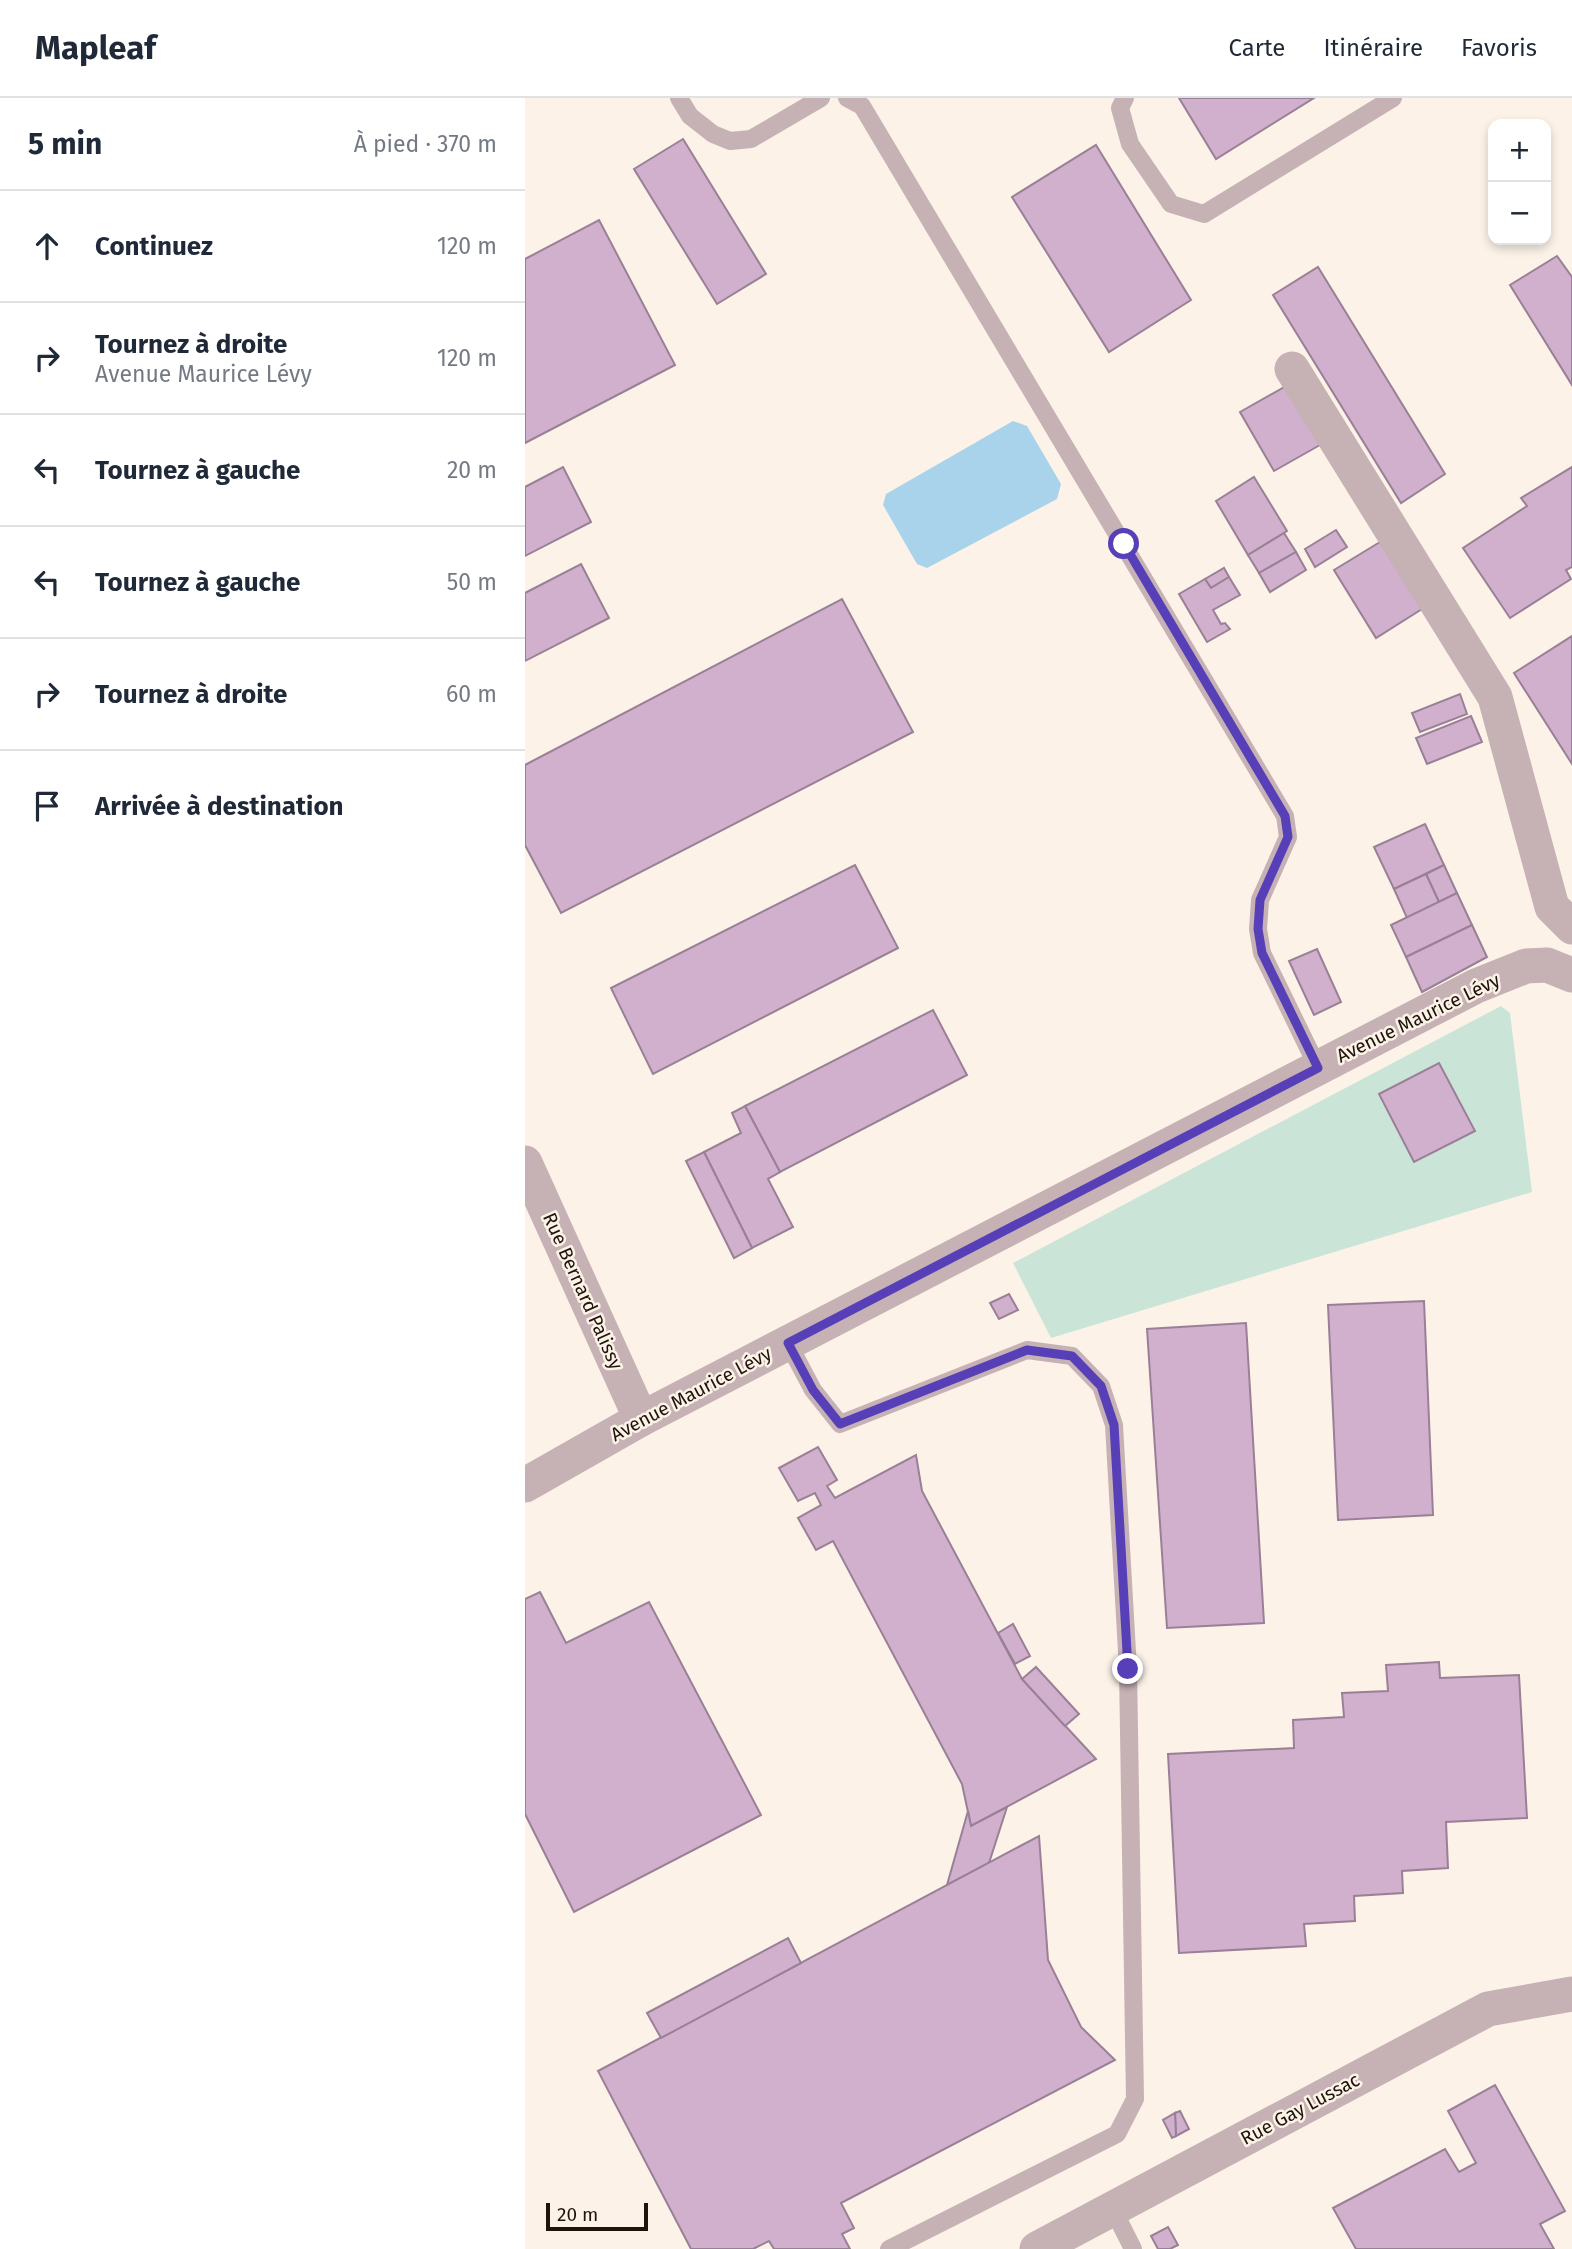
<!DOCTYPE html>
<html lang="fr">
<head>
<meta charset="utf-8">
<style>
	:root { --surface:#fff; --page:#f2f2f3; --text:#1f2937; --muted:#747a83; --line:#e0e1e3 }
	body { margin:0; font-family:"Fira Sans",sans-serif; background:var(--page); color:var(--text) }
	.controls { position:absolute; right:21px; top:21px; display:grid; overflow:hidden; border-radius:14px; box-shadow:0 4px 10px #0003 }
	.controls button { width:63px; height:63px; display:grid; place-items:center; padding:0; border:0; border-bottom:2px solid var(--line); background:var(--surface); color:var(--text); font:35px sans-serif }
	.scale { position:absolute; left:21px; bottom:18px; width:102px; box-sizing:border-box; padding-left:7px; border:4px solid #1d140b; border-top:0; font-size:19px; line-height:24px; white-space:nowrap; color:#1d140b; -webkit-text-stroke:5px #fcf2e8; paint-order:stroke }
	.stop { position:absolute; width:21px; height:21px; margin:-16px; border:5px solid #573fb7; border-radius:50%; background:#fff }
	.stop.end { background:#573fb7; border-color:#fff; box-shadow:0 2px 7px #0008 }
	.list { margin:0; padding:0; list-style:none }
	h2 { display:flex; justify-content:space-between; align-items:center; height:91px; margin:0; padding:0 28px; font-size:30px }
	h2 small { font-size:23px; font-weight:400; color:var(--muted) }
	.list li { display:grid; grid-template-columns:46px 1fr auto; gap:21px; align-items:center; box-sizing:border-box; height:112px; padding:0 28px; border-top:2px solid var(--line) }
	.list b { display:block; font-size:26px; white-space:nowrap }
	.list p { margin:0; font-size:23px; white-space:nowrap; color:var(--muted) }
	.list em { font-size:23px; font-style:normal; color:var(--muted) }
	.icon { flex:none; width:38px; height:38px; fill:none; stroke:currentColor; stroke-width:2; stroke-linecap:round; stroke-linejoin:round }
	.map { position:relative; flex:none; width:1047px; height:2151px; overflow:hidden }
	header { display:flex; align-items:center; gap:42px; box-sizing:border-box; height:98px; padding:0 35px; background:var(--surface); border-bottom:2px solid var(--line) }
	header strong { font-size:33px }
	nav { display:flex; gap:38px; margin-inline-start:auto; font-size:24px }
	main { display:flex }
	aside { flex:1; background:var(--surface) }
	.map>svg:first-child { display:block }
	.green { fill:#cae5d7 }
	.water { fill:#a8d3ea }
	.building { fill:#d1b0cd; stroke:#998096; stroke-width:2 }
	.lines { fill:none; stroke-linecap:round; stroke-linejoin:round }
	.lane { stroke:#c6b1b5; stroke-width:18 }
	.street { stroke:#c6b1b5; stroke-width:35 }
	.route { stroke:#573fb7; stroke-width:9 }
	.labels { text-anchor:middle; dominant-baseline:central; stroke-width:5; stroke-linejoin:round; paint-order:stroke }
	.street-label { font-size:19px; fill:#1d140b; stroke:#fcf2e8 }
</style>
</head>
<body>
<header>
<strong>Mapleaf</strong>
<nav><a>Carte</a><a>Itinéraire</a><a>Favoris</a></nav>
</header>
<main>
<aside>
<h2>5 min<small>À pied · 370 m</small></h2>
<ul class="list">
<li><svg class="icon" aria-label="ahead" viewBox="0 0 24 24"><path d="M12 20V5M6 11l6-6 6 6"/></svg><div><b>Continuez</b></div><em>120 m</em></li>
<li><svg class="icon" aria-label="right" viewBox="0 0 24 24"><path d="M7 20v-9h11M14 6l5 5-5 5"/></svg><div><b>Tournez à droite</b><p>Avenue Maurice Lévy</p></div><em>120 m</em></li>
<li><svg class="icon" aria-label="left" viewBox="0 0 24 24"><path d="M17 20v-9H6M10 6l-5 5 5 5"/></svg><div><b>Tournez à gauche</b></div><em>20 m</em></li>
<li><svg class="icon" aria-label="left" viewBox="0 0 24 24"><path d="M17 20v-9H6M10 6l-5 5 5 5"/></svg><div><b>Tournez à gauche</b></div><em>50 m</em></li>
<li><svg class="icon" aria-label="right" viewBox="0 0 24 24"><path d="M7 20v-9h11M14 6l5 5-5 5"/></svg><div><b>Tournez à droite</b></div><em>60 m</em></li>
<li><svg class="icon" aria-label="arrive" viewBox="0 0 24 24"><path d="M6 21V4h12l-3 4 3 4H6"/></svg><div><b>Arrivée à destination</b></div></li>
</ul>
</aside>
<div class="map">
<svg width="1047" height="2151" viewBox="0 0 1047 2151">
	<rect width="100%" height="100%" fill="#fcf2e8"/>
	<path class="green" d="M 976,908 L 985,915 L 1007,1094 L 526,1240 L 488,1165 Z"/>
	<path class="water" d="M 488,323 L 502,328 L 536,386 L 532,401 L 402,470 L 392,466 L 358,407 L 361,396 Z"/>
	<g class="building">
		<path d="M 654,0 L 789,0 L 691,61 Z"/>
		<path d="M 158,41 L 241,176 L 192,206 L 109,71 Z"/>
		<path d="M 571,47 L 666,202 L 584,254 L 487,99 Z"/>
		<path d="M 74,122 L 150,267 L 0,345 L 0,161 Z"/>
		<path d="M 1032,158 L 1047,179 L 1047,287 L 985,187 Z"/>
		<path d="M 793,169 L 920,376 L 876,405 L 748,197 Z"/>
		<path d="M 761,288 L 795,347 L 749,373 L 715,314 Z"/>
		<path d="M 38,369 L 66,424 L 0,458 L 0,389 Z"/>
		<path d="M 1047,369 L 1047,469 L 1041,472 L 1046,481 L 985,520 L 938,450 L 1002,408 L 996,400 Z"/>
		<path d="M 729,379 L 762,433 L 723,457 L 691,403 Z"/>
		<path d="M 811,432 L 822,449 L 790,469 L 780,451 Z"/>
		<path d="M 759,435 L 771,454 L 734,475 L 723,457 Z"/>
		<path d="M 855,444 L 897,511 L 851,540 L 809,472 Z"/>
		<path d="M 771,454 L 781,472 L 745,494 L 734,475 Z"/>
		<path d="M 56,466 L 84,520 L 0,563 L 0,495 Z"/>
		<path d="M 699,470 L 704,479 L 686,490 L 680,481 Z"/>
		<path d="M 704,479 L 715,497 L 688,512 L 696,526 L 700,525 L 705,531 L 682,544 L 654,496 L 680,481 L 686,490 Z"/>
		<path d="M 317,501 L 388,634 L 36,815 L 0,747 L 0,667 Z"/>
		<path d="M 1047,538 L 1047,666 L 989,575 Z"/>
		<path d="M 935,596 L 942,616 L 895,634 L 887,615 Z"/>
		<path d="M 946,618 L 957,644 L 902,666 L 891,640 Z"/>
		<path d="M 900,726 L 919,767 L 869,791 L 849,749 Z"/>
		<path d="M 330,767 L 373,850 L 128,976 L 86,890 Z"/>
		<path d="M 919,767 L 932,795 L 914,804 L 901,776 Z"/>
		<path d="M 901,776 L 914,804 L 882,820 L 869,791 Z"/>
		<path d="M 932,795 L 947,827 L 881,859 L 866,827 Z"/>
		<path d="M 947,827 L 962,859 L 897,894 L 881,859 Z"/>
		<path d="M 792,851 L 816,904 L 789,917 L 764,863 Z"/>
		<path d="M 408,912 L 442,977 L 255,1074 L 220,1008 Z"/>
		<path d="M 914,965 L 950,1033 L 889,1064 L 854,996 Z"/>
		<path d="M 220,1008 L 255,1074 L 243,1081 L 268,1129 L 227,1150 L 179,1054 L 216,1035 L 207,1015 Z"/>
		<path d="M 179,1054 L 227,1150 L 209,1160 L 161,1063 Z"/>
		<path d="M 484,1196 L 493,1212 L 474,1221 L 465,1205 Z"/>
		<path d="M 899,1203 L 908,1417 L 813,1422 L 803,1207 Z"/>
		<path d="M 721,1225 L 739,1525 L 642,1530 L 622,1231 Z"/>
		<path d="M 293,1349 L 312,1382 L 302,1388 L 310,1400 L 391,1357 L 397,1393 L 497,1581 L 571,1661 L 446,1728 L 437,1686 L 308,1443 L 291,1452 L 273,1420 L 296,1407 L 290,1395 L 273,1403 L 254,1370 Z"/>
		<path d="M 15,1494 L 41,1545 L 124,1504 L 236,1717 L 49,1814 L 0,1716 L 0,1501 Z"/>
		<path d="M 488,1526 L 505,1558 L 490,1566 L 473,1535 Z"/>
		<path d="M 914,1564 L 915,1580 L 994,1577 L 1002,1720 L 921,1724 L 923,1770 L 877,1773 L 878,1795 L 829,1798 L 830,1823 L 779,1826 L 781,1848 L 654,1855 L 643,1656 L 769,1650 L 768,1622 L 819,1619 L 817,1595 L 863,1593 L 861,1567 Z"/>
		<path d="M 511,1569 L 554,1616 L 540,1628 L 497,1581 Z"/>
		<path d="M 482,1709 L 464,1765 L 422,1787 L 443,1713 L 446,1728 Z"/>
		<path d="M 514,1738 L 523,1862 L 556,1929 L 590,1962 L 316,2105 L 329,2130 L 317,2136 L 325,2151 L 249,2151 L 244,2143 L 228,2151 L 166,2151 L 73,1973 Z"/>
		<path d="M 263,1840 L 276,1865 L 136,1940 L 122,1915 Z"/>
		<path d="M 970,1987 L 1040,2113 L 1015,2126 L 1029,2151 L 831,2151 L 808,2110 L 920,2051 L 934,2074 L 951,2065 L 923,2013 Z"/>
		<path d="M 655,2013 L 664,2031 L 651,2038 L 650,2015 Z"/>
		<path d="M 650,2015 L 651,2038 L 647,2040 L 638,2022 Z"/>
		<path d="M 643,2129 L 653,2147 L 645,2151 L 633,2151 L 626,2138 Z"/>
	</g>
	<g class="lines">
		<g class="lane">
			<path d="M 154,0 L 165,18 L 188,36 L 205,43 L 226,41 L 296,0"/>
			<path d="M 322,0 L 337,8 L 760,718 L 763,739 L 735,802 L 733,831 L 737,855 L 793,970"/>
			<path d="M 600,0 L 595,10 L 605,46 L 646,106 L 679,116 L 868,0"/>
			<path d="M 263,1245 L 288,1292 L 315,1326 L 502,1252 L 547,1258 L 576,1288 L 589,1327 L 603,1571 L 610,2001 L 592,2036 L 364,2151"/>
			<path d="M 588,2111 L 608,2151"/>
		</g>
		<g class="street">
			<path d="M 767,271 L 970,599 L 1027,809 L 1047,829"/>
			<path d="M 0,1065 L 116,1321"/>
			<path d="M 0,1387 L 116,1321 L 951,888 L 1001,868 L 1022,867 L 1047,877"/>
			<path d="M 512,2151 L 963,1911 L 1047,1896"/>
		</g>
	</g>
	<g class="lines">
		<path class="route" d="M 599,446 L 760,718 L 763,739 L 735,802 L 733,831 L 737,855 L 793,970 L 263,1245 L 288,1292 L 315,1326 L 502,1252 L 547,1258 L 576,1288 L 589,1327 L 603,1571"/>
	</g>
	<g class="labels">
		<g class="street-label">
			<text transform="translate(893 920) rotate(-26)">Avenue Maurice Lévy</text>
			<text transform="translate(58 1193) rotate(66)">Rue Bernard Palissy</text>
			<text transform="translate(166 1296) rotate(-28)">Avenue Maurice Lévy</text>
			<text transform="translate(775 2011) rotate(-28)">Rue Gay Lussac</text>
		</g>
	</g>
</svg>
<div class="controls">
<button>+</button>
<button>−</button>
</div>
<div class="scale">20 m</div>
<div class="stop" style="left:599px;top:446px"></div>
<div class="stop end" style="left:603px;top:1571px"></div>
</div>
</main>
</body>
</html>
